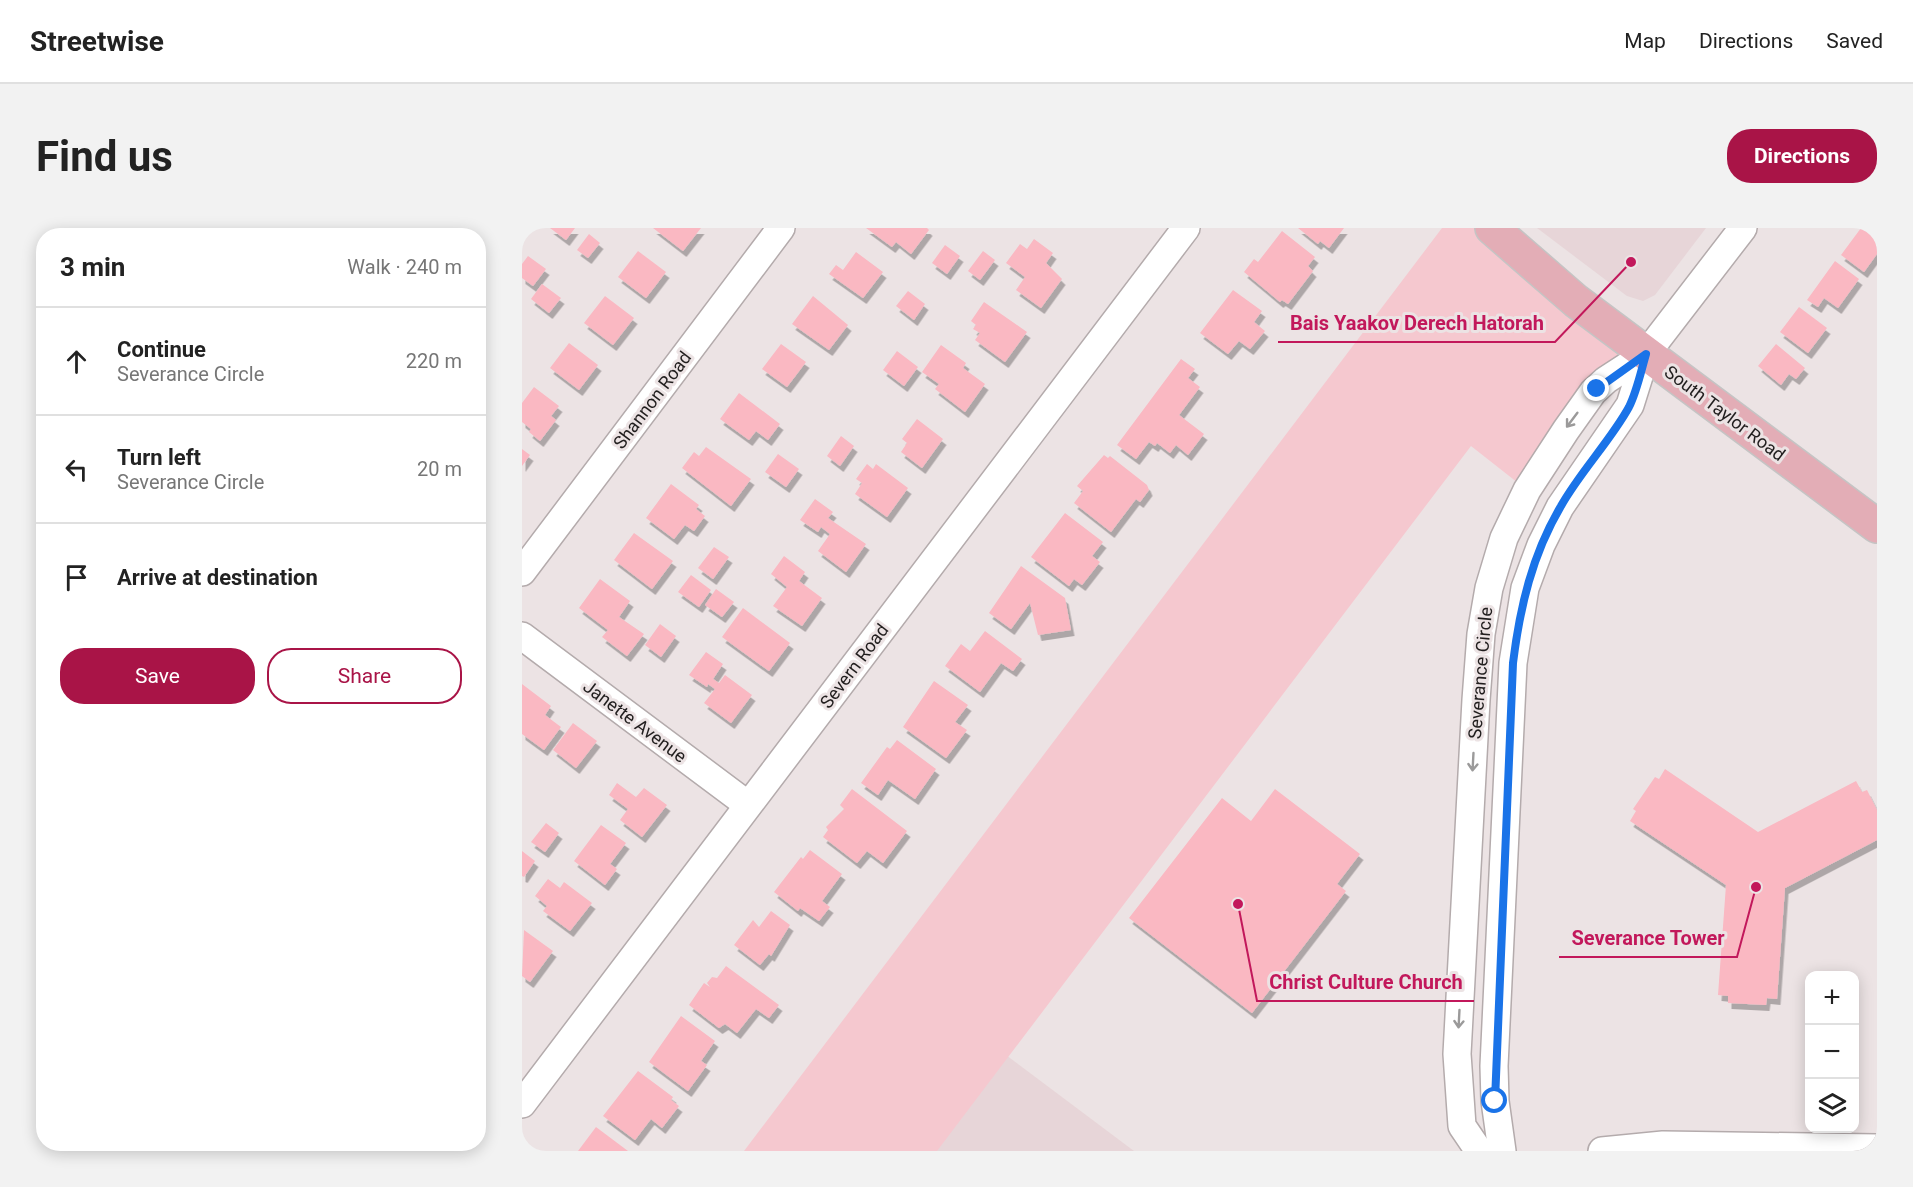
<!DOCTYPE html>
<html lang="en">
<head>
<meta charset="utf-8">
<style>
	:root { --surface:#fff; --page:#f2f2f2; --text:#222; --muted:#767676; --line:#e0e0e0; --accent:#a91447 }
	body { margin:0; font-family:Roboto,sans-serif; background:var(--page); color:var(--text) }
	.controls { position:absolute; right:18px; bottom:18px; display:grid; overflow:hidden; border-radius:12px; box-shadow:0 3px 15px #0003 }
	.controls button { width:54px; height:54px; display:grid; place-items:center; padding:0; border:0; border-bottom:2px solid var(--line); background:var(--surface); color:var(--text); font:30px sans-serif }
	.stop { position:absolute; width:18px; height:18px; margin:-14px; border:4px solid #1a73e8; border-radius:50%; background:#fff }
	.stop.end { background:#1a73e8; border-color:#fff; box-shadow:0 2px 6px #0008 }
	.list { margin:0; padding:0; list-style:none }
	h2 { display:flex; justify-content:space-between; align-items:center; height:78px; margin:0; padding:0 24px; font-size:26px }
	h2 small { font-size:20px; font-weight:400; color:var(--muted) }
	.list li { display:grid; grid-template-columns:39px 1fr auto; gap:18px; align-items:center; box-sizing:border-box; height:108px; padding:0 24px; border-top:2px solid var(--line) }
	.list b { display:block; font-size:22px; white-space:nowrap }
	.list p { margin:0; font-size:20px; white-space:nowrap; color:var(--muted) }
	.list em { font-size:20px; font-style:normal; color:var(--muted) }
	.actions { display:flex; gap:12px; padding:18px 24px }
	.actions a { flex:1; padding:14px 0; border:2px solid var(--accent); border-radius:24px; text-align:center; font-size:21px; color:var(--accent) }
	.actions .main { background:var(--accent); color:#fff }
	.icon { flex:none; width:33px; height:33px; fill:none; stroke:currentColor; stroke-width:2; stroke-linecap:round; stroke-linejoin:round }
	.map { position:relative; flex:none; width:1355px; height:923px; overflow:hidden; border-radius:24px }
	header { display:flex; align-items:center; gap:36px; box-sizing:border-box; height:84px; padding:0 30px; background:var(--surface); border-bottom:2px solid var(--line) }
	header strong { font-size:28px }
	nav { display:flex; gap:33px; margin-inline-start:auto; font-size:21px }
	.intro { display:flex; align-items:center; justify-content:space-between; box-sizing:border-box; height:144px; padding:0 36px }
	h1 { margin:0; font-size:42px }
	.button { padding:15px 27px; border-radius:24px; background:var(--accent); color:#fff; font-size:21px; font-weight:700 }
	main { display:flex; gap:36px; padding:0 36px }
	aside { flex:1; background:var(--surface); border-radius:24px; box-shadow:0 3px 15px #0003 }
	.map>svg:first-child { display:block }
	.built { fill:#e7d5d8 }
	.green { fill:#f5c8cf }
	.building { fill:#fab8c2; filter:url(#shadow) }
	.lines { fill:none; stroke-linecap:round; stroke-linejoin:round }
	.minor-casing { stroke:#b4abac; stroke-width:30 }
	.major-casing { stroke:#c5c4c4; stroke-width:36 }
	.minor { stroke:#fff; stroke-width:27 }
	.major { stroke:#e3adb6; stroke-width:33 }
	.oneway { stroke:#9b9a9a }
	.route { stroke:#1a73e8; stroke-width:8 }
	.labels { text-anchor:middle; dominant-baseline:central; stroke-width:6; stroke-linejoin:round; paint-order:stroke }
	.street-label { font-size:18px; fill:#211e1e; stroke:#ece3e4 }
	.leader { fill:none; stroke:#c2185b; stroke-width:2 }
	.callout-dot { fill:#c2185b; stroke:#ece3e4; stroke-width:2 }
	.callout-label { font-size:20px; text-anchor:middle; font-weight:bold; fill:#c2185b; stroke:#ece3e4; stroke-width:6; stroke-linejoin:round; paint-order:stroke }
</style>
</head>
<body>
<header>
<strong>Streetwise</strong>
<nav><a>Map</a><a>Directions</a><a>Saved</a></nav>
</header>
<div class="intro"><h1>Find us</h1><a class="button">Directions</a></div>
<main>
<aside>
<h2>3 min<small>Walk · 240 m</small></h2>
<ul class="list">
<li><svg class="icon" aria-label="ahead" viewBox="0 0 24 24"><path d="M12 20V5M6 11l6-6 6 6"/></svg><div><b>Continue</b><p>Severance Circle</p></div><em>220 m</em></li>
<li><svg class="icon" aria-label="left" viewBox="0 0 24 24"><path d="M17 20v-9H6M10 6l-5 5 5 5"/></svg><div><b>Turn left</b><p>Severance Circle</p></div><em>20 m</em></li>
<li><svg class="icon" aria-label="arrive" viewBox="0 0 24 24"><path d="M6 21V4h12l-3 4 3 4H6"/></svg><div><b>Arrive at destination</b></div></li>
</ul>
<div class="actions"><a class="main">Save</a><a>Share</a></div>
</aside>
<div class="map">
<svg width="1355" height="923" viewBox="0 0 1355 923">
	<defs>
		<filter id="shadow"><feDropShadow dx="3.5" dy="6" stdDeviation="0" flood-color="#0004"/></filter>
	</defs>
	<rect width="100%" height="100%" fill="#ece3e4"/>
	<g class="built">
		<path d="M 1015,0 L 1184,0 L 1133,67 L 1121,73 L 1105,68 Z"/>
		<path d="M 436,791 L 612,923 L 335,923 Z"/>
	</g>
	<path class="green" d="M 920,0 L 970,0 L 1124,126 L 1084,152 L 1005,262 L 949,218 L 415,923 L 222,923 Z"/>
	<g class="building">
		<path d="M 28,0 L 53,0 L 44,12 Z"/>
		<path d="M 131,0 L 179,0 L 161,23 Z"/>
		<path d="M 344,0 L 405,0 L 407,2 L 389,26 L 374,14 L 370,19 Z"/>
		<path d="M 776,0 L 822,0 L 807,20 L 798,13 L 796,16 Z"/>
		<path d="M 1339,0 L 1355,0 L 1355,26 L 1342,44 L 1319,27 Z"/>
		<path d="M 760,3 L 793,29 L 786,38 L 791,43 L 766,76 L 760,72 L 758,74 L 722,44 L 732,31 L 736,34 Z"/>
		<path d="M 67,6 L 78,15 L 66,30 L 55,22 Z"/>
		<path d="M 512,11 L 531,25 L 524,35 L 540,51 L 519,80 L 494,62 L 503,49 L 484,35 L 498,16 L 505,21 Z"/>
		<path d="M 423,17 L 438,28 L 425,46 L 410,35 Z"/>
		<path d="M 116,23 L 144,44 L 124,70 L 96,49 Z"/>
		<path d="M 461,23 L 473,32 L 458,52 L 446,43 Z"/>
		<path d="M 334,24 L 361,44 L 341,70 L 307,46 L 314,37 L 321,42 Z"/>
		<path d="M 6,28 L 24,41 L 11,58 L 0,50 L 0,36 Z"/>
		<path d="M 1313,33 L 1337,51 L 1316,80 L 1302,70 L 1296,79 L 1285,72 Z"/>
		<path d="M 20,56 L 39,70 L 27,85 L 9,71 Z"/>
		<path d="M 711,62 L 740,83 L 732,94 L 743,103 L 728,121 L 717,113 L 706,126 L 678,105 Z"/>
		<path d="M 386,63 L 403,76 L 392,92 L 374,78 Z"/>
		<path d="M 83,68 L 112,90 L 91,117 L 62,95 Z"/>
		<path d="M 291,68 L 326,97 L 307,122 L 270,96 Z"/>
		<path d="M 462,74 L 505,104 L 483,134 L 453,112 L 458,105 L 451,101 L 454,97 L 449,93 Z"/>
		<path d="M 1277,79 L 1305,100 L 1286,125 L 1258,104 Z"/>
		<path d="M 47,115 L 76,137 L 57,162 L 28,140 Z"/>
		<path d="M 259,116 L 284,134 L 265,159 L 240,141 Z"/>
		<path d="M 1254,116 L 1283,140 L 1274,151 L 1267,146 L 1259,157 L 1236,138 Z"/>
		<path d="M 419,117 L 444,135 L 441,140 L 463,156 L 443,184 L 413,161 L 417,156 L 400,144 Z"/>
		<path d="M 375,123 L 396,139 L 382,158 L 361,142 Z"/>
		<path d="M 659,131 L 673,141 L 666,150 L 678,159 L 657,187 L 682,206 L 666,227 L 654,217 L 648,225 L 635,215 L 633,218 L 627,214 L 614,231 L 595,217 Z"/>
		<path d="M 12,159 L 37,178 L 29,188 L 34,192 L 18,213 L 7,204 L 9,201 L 0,194 L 0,175 Z"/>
		<path d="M 217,165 L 258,196 L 246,212 L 234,203 L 227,212 L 198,191 Z"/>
		<path d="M 395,191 L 421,211 L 400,240 L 379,224 L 385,215 L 380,211 Z"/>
		<path d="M 319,208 L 332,218 L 318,238 L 305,228 Z"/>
		<path d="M 184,219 L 229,251 L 209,278 L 160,240 L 172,224 L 177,228 Z"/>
		<path d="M 0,221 L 8,227 L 0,238 Z"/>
		<path d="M 256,226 L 277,241 L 264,259 L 243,244 Z"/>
		<path d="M 582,227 L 586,230 L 588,228 L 625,257 L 627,262 L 618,274 L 614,271 L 589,304 L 552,275 L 561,263 L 555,258 Z"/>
		<path d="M 345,236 L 351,241 L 354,236 L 386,260 L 365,289 L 333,266 L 340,255 L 334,251 Z"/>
		<path d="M 149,256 L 177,277 L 174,281 L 183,288 L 172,303 L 163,297 L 152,311 L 124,290 Z"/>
		<path d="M 293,271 L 311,284 L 306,290 L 344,316 L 324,344 L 296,323 L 308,306 L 299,299 L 296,304 L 278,292 Z"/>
		<path d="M 543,285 L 581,314 L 570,328 L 578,334 L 560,357 L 552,351 L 547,358 L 509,329 Z"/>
		<path d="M 112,305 L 151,333 L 130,361 L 92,332 Z"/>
		<path d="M 192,319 L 207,329 L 191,351 L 176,340 Z"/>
		<path d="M 262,328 L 283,344 L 277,353 L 300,370 L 280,398 L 251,378 L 265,359 L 249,346 Z"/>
		<path d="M 499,338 L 543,370 L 549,402 L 516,407 L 508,375 L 489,401 L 467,385 Z"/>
		<path d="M 169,347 L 189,362 L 177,379 L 156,364 Z"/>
		<path d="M 78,351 L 108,373 L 97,389 L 122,406 L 105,428 L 80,409 L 86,402 L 57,380 Z"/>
		<path d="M 194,361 L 212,374 L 200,389 L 183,377 Z"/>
		<path d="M 221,380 L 268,415 L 247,443 L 200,409 Z"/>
		<path d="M 138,396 L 154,408 L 139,429 L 123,417 Z"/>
		<path d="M 463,403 L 500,431 L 491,443 L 479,435 L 458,464 L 423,438 L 439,416 L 448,423 Z"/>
		<path d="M 184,424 L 201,436 L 191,451 L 197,455 L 203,447 L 230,467 L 209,495 L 182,475 L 193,461 L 186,456 L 185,459 L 167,447 Z"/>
		<path d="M 412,453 L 446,477 L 433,494 L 445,502 L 424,530 L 381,499 Z"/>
		<path d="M 0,456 L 29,478 L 23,487 L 39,499 L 22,522 L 0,506 Z"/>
		<path d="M 51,495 L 75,513 L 54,540 L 31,522 Z"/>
		<path d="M 375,512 L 414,541 L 393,571 L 366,552 L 356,567 L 339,555 L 365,519 L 368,521 Z"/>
		<path d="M 1143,541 L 1236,604 L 1334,553 L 1340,564 L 1345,562 L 1355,582 L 1355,612 L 1263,660 L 1255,771 L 1245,770 L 1244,777 L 1206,775 L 1206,768 L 1196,767 L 1204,657 L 1108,593 L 1114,583 L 1111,581 L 1133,549 L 1137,551 Z"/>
		<path d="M 95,555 L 114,569 L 122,560 L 145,577 L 120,609 L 98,592 L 106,581 L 87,567 Z"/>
		<path d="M 330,561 L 385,603 L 361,635 L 345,623 L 335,635 L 301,609 L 306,602 L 304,599 L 322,581 L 318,577 Z"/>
		<path d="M 753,561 L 838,626 L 815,656 L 824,663 L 730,785 L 607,690 L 700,570 L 729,593 Z"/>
		<path d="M 24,595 L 37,605 L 23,624 L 9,614 Z"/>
		<path d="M 79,597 L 104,615 L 88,636 L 95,641 L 83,657 L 52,633 Z"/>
		<path d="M 288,622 L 320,646 L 300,673 L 308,679 L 297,693 L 278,680 L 276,683 L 252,664 L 279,629 L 281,631 Z"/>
		<path d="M 0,623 L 13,633 L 2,649 L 0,648 Z"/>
		<path d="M 26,651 L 38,660 L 42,654 L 70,675 L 48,703 L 21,683 L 25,678 L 13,668 Z"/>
		<path d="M 249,683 L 268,697 L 249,728 L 247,726 L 238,737 L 212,717 L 231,692 L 237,699 Z"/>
		<path d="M 2,702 L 31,723 L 8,754 L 0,748 Z"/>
		<path d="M 204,738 L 257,777 L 247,790 L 234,781 L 215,805 L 203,796 L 197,800 L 167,777 L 182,755 L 188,759 L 185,755 L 190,749 L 195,750 Z"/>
		<path d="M 159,788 L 193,813 L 179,833 L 185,837 L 166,863 L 127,834 Z"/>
		<path d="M 116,843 L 151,869 L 149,872 L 157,878 L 140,900 L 129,891 L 113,912 L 81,888 Z"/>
		<path d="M 74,899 L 106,923 L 56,923 Z"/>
	</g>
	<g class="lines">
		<defs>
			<g id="minor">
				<path d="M 0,344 L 259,0"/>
				<path d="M 0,408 L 226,577"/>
				<path d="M 0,876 L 664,0"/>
				<path d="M 957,923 L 940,898 L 935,826 L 954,472 L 959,406 L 967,360 L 982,310 L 1005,262 L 1044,202 L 1071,164 L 1084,152 L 1124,126"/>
				<path d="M 980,923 L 973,873 L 972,838 L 991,435 L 1003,360 L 1019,317 L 1038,279 L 1108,177 L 1124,126 L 1221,0"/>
				<path d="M 1080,923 L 1141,917 L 1355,920"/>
			</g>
			<path id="major" d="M 970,0 L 1054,73 L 1355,298"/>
		</defs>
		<use href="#minor" class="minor-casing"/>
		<use href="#major" class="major-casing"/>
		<use href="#minor" class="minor"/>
		<use href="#major" class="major"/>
	</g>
	<defs><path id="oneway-shaft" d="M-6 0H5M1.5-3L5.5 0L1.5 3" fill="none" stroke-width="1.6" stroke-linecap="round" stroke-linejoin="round" transform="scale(1.5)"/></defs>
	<g class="oneway">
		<use href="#oneway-shaft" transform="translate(1050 192) rotate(127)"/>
		<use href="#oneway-shaft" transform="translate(951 534) rotate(93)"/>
		<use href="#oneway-shaft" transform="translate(937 791) rotate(93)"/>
	</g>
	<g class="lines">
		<path class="route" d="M 973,873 L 991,435 C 998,379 1010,327 1039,278 C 1058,244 1089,212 1107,179 C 1115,163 1119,143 1124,126 L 1075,161"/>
	</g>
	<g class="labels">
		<g class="street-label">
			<text transform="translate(130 172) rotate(-53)">Shannon Road</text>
			<text transform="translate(1203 185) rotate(37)">South Taylor Road</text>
			<text transform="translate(332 438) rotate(-53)">Severn Road</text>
			<text transform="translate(958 445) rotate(-85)">Severance Circle</text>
			<text transform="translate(113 493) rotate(37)">Janette Avenue</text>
		</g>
	</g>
	<path class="leader" d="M1109 34L1033 114H756M1234 659L1215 729H1037M716 676L735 773H952"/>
	<g class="callout-dot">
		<circle cx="1109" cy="34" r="6"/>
		<circle cx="1234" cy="659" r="6"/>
		<circle cx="716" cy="676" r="6"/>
	</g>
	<g class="callout-label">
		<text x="895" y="102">Bais Yaakov Derech Hatorah</text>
		<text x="1126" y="717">Severance Tower</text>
		<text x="844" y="761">Christ Culture Church</text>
	</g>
</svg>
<div class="controls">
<button>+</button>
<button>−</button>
<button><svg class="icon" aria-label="layers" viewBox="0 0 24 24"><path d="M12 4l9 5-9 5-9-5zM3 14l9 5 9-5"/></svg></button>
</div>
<div class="stop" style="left:973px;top:873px"></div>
<div class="stop end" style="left:1075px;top:161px"></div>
</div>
</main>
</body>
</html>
